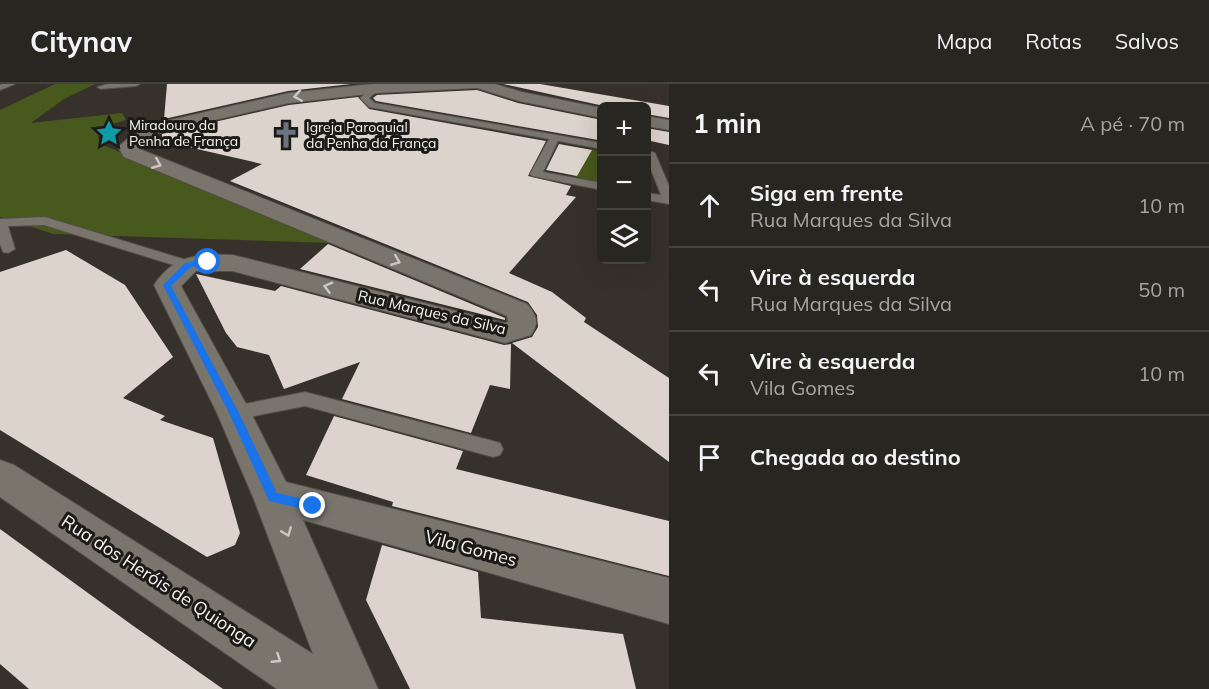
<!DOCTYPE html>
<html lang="pt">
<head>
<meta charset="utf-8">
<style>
	:root { --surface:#282620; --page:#34322d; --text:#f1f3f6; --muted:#a5a5a5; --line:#44433e }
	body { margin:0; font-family:Mulish,sans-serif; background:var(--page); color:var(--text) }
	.controls { position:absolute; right:18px; top:18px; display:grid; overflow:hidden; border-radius:9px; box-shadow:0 6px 24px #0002 }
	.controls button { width:54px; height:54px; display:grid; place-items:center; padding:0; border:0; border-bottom:2px solid var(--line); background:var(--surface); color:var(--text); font:30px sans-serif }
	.stop { position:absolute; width:18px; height:18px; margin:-14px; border:4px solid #1a73e8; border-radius:50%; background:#fff }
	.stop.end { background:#1a73e8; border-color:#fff; box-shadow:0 2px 6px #0008 }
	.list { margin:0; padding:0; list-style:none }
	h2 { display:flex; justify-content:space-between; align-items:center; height:78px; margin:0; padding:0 24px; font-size:26px }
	h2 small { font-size:20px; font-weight:400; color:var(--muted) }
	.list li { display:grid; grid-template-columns:39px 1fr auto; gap:18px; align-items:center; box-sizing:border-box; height:84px; padding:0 24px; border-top:2px solid var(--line) }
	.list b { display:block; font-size:22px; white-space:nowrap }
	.list p { margin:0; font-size:20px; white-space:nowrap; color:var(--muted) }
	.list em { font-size:20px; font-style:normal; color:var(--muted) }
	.icon { flex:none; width:33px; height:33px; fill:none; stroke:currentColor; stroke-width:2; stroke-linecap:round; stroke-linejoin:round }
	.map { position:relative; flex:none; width:669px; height:605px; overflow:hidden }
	header { display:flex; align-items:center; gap:36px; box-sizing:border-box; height:84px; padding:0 30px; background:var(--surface); border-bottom:2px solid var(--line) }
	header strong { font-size:28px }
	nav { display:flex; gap:33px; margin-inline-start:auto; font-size:21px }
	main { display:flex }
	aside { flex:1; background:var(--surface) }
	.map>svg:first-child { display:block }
	.green { fill:#47591c }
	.building { fill:#dcd3cc }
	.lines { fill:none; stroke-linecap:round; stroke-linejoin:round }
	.lane-casing { stroke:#524e49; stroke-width:2 }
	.street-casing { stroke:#524e49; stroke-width:2 }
	.lane { fill:#79746c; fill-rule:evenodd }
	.street { fill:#79746c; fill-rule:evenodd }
	.oneway { stroke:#cbc7c1 }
	.route { fill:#1a73e8 }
	.labels { text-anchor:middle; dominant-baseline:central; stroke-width:6; stroke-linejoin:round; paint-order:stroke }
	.far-poi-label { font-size:14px; fill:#f7f4ef; stroke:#1c1a17; text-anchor:start }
	.street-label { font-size:15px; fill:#f7f4ef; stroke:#1c1a17 }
	.near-street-label { font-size:18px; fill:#f7f4ef; stroke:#1c1a17 }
</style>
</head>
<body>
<header>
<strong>Citynav</strong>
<nav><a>Mapa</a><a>Rotas</a><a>Salvos</a></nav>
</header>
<main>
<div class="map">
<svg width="669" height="605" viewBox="0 0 669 605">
	<rect width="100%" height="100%" fill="#36322b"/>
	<g class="green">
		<path d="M 55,0 L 95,0 L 64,15 L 31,39 L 122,29 L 126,36 C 115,39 104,42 98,53 L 101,60 L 330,159 L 54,150 L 0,133 L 0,26 Z"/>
		<path d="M 574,63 L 601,67 L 601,100 L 558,87 Z"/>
	</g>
	<g class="building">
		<path d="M 167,0 L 351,0 L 288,7 L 164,35 Z"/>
		<path d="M 503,0 L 540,0 L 669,22 L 669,34 L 646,30 L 646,22 L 604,22 Z"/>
		<path d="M 477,6 L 518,19 L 602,36 L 602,49 L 598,56 L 376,17 L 373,14 L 377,11 Z"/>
		<path d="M 358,13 L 369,25 L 546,57 L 528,92 L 571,102 L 566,111 L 576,113 L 509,189 L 552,208 L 586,234 L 584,238 L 669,294 L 669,378 L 512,259 L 532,253 L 538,243 L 537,231 L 528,218 L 230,97 L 262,80 L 162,57 L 162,50 L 289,21 Z"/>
		<path d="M 646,44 L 669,48 L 669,61 L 646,56 Z"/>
		<path d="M 559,60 L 592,66 L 577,92 L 546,86 Z"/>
		<path d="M 328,160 L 505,234 L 505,236 L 300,185 Z"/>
		<path d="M 66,166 L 125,201 L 173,273 L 123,314 L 165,332 L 160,336 L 213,354 L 240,449 L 235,461 L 207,473 L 0,346 L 0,188 Z"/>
		<path d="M 196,190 L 275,207 L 281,202 L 504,261 L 511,260 L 510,305 L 490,301 L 471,349 L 342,315 L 360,278 L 284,305 L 269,271 L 237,263 L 226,249 Z"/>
		<path d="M 334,332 L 463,367 L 456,385 L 669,437 L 669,492 L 392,422 L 393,418 L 306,391 Z"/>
		<path d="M 0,445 L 132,541 L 223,605 L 29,605 L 0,580 Z"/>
		<path d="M 382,461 L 478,488 L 481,534 L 623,550 L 636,605 L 410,605 L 366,516 Z"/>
	</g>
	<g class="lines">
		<defs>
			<g id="lane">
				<path d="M 3,0 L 15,0 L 0,6 L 0,1 Z"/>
				<path d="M 140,0 L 136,2 L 101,5 L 97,3 L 108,0 Z"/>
				<path d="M 374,2 L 381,4 L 369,14 L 375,19 L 602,59 L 602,65 L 558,57 L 543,88 L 602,99 L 602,106 L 532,92 L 530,90 L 549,55 L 369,23 L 360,14 Z"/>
				<path d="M 646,66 L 655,69 L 669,102 L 669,120 L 646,116 L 646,109 L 661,111 L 646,73 Z"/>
				<path d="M 45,133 L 193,178 L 195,181 L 188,185 L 183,184 L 44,141 L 8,142 L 15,165 L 8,169 L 3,168 L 0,160 L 0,135 Z"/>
				<path d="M 305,308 L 493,357 L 500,359 L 503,365 L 500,371 L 493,373 L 305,322 L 234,336 L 227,334 L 225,329 L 227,324 L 234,322 Z"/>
			</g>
			<g id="street">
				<path d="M 372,0 L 495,0 L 522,8 L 602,24 L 602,34 L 519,17 L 477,4 L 377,9 L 289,19 L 154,50 L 137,64 L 527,220 C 536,231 540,238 531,251 L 505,259 L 232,187 L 196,187 L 181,202 L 251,329 L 286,398 L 669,494 L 669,540 L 303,436 L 378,605 L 277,605 L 0,413 L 0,376 L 14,381 L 313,570 L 253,413 L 217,329 L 154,201 C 175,170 198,170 233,171 L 504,239 L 508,238 L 507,232 L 124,73 L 118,63 L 142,42 L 148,41 L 289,9 Z"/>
				<path d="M 646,32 L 669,36 L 669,46 L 646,42 Z"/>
			</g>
		</defs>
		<use href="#lane" class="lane-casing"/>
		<use href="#street" class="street-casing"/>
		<use href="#lane" class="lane"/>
		<use href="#street" class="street"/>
	</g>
	<defs><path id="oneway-chevron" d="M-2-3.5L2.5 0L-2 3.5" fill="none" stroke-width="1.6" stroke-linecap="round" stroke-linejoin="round" transform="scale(1.5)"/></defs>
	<g class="oneway">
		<use href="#oneway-chevron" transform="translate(298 12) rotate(171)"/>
		<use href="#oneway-chevron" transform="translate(157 80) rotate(22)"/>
		<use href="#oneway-chevron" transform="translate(396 177) rotate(22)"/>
		<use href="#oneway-chevron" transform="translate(328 203) rotate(-165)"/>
		<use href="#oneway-chevron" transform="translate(287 448) rotate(68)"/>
		<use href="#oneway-chevron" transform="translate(277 575) rotate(33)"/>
	</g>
	<path class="route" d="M 208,175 L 211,176 L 211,179 L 191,183 L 171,202 L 239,329 L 277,409 L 317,418 L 317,426 L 313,427 L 269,417 L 229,329 L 163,201 L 185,179 Z"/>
	<defs>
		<symbol id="sight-bare" viewBox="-9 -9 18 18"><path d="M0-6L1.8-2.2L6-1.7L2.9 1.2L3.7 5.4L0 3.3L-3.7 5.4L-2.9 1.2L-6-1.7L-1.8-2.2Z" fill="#0f9aa8" stroke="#1c1a17" stroke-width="2.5" paint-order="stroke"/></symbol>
		<symbol id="church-bare" viewBox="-9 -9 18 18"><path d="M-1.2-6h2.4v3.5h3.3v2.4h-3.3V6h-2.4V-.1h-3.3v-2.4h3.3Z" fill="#6b7280" stroke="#1c1a17" stroke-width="2.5" paint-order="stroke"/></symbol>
	</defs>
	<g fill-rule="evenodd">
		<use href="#sight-bare" x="90" y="30" width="38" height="38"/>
		<use href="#church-bare" x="267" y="32" width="38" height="38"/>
	</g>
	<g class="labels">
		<g class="far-poi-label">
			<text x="129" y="41">Miradouro da<tspan x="129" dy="16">Penha de França</tspan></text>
			<text x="306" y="43">Igreja Paroquial<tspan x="306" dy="16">da Penha da França</tspan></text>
		</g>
		<g class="street-label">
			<text transform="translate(432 228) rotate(13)">Rua Marques da Silva</text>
		</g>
		<g class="near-street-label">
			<text transform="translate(471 464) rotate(15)">Vila Gomes</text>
			<text transform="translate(159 497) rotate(33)">Rua dos Heróis de Quionga</text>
		</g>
	</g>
</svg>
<div class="controls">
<button>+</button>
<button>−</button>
<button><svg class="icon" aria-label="layers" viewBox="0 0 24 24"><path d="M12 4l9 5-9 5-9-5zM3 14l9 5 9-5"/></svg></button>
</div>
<div class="stop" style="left:208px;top:178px"></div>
<div class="stop end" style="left:313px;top:422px"></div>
</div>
<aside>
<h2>1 min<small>A pé · 70 m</small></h2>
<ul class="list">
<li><svg class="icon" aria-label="ahead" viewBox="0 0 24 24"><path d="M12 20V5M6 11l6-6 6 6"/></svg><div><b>Siga em frente</b><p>Rua Marques da Silva</p></div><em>10 m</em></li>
<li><svg class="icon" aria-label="left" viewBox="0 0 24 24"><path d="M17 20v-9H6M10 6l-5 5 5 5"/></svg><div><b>Vire à esquerda</b><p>Rua Marques da Silva</p></div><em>50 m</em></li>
<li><svg class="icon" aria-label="left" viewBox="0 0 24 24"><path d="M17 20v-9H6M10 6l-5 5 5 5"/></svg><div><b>Vire à esquerda</b><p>Vila Gomes</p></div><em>10 m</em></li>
<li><svg class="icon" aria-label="arrive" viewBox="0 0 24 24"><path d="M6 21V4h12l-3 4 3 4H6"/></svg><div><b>Chegada ao destino</b></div></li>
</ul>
</aside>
</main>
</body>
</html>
